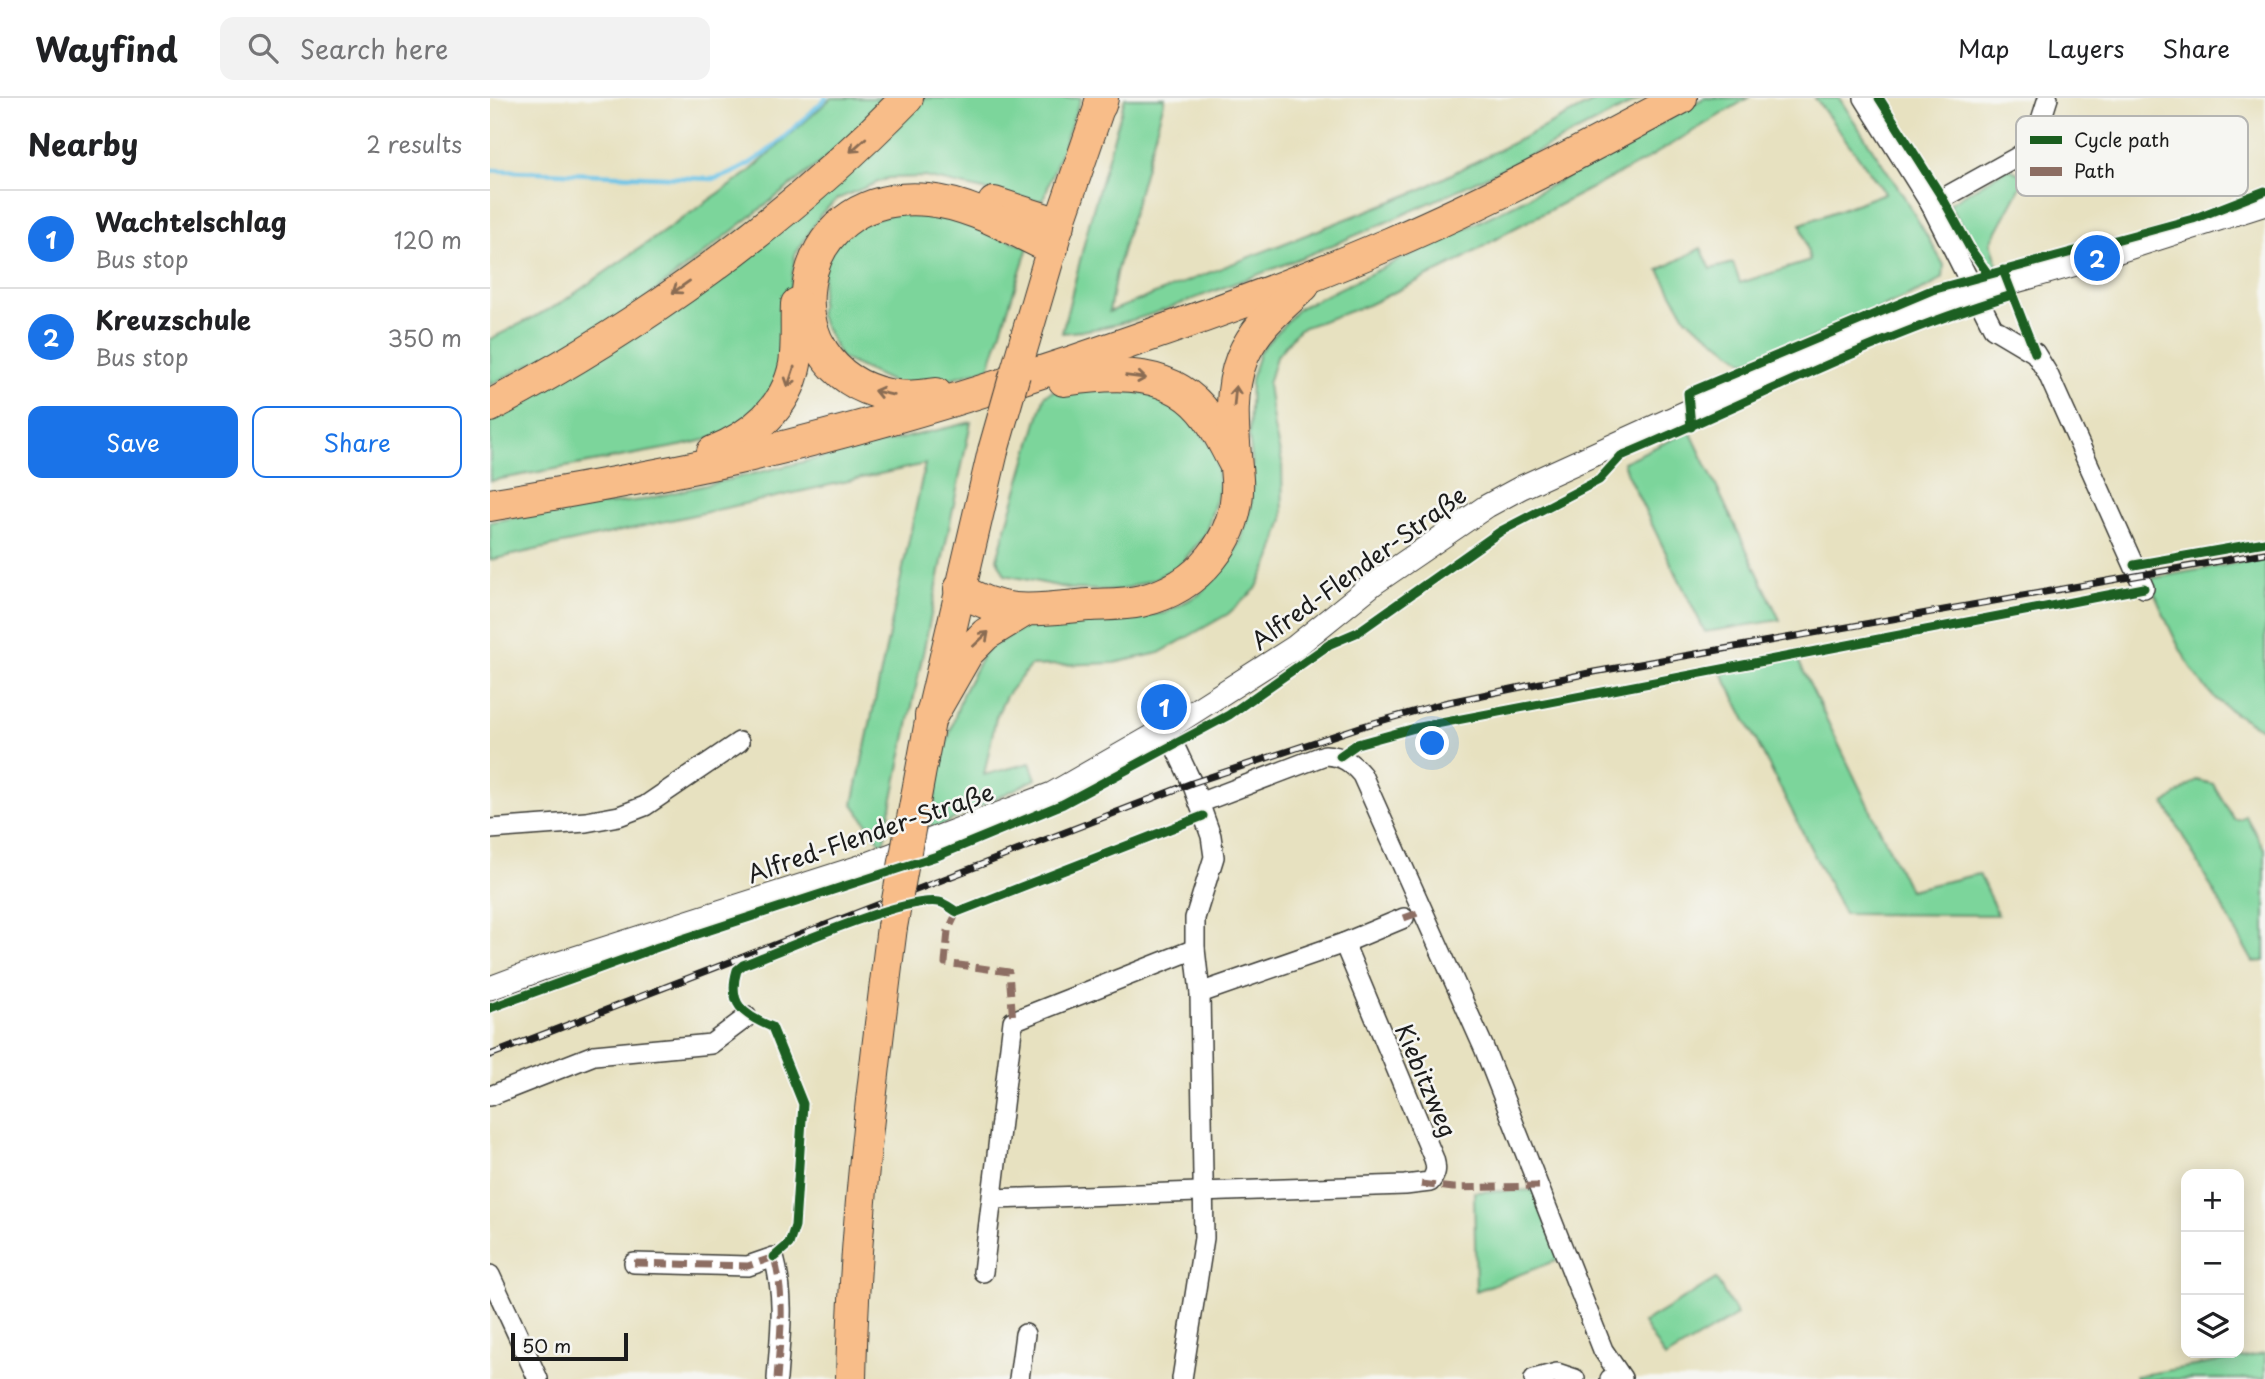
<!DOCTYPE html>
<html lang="en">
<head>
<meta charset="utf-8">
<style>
	:root { --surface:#fff; --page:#f2f2f2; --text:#202124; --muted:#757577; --line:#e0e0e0; --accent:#1a73e8 }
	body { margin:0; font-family:"Playpen Sans",sans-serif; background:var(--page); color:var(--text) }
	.controls { position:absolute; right:21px; bottom:21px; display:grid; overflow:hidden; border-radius:14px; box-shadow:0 4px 18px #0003 }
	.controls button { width:63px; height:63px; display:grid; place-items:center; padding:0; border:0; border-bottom:2px solid var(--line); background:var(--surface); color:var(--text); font:35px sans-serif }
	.scale { position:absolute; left:21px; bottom:18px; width:117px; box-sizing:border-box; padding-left:7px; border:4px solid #1c1c1c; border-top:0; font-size:19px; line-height:24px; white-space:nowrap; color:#1c1c1c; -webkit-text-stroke:5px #f6f6f2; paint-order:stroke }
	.you { position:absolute; left:943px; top:646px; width:24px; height:24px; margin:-18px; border:5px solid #fff; border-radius:50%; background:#1a73e8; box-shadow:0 0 0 10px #1a73e833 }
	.badge { display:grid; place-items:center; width:46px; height:46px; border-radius:50%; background:var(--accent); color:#fff; font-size:23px; font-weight:700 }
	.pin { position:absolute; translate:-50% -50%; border:4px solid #fff; box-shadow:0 2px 7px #0006 }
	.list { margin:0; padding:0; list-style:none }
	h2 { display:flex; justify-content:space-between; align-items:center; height:91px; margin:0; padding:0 28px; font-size:30px }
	h2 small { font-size:23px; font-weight:400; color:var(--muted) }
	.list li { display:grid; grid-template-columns:46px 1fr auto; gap:21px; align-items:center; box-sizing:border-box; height:98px; padding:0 28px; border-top:2px solid var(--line) }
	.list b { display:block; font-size:26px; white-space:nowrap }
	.list p { margin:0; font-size:23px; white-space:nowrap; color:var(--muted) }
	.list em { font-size:23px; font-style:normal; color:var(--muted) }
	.actions { display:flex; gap:14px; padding:21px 28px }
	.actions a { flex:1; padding:16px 0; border:2px solid var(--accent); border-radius:14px; text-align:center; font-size:24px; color:var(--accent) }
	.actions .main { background:var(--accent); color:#fff }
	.icon { flex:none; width:38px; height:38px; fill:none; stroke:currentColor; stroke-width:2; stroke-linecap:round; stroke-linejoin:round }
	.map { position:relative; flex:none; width:1775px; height:1281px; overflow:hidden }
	header { display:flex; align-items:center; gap:42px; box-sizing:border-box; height:98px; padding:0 35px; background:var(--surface); border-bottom:2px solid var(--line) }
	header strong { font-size:33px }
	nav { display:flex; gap:38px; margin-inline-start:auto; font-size:24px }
	.search { width:490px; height:63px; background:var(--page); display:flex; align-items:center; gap:18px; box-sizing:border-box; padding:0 24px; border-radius:14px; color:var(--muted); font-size:26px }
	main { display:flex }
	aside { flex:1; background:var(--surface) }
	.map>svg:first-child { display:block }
	.green { fill:#7bd59b; stroke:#4c785c; stroke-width:2 }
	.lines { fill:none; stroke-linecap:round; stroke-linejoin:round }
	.stream { stroke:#6ac4e8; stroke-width:4.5 }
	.minor-casing { stroke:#3a3a35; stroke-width:22 }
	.tertiary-casing { stroke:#3a3a35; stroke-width:25 }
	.primary-casing { stroke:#3a3a35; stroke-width:32 }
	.trunk-casing { stroke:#3a3a35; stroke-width:34 }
	.minor { stroke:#fff; stroke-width:19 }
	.tertiary { stroke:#fff; stroke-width:23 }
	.primary { stroke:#f8bd89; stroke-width:30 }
	.trunk { stroke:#f8bd89; stroke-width:32 }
	.rail-casing { stroke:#1c1c1c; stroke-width:7 }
	.rail { stroke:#f6f6f2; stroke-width:4.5; stroke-dasharray:13; stroke-linecap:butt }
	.primary-bridge-casing { stroke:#3a3a35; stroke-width:32; stroke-linecap:butt }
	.primary-bridge { stroke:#f8bd89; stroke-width:30 }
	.quiet { stroke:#8d6e63; stroke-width:7; stroke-dasharray:14 7; stroke-linecap:butt }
	.cycleway-casing { stroke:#f6f6f2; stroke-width:13 }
	.cycleway { stroke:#1b5e20; stroke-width:9 }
	.oneway { stroke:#8a6c52 }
	.labels { text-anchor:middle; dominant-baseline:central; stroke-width:5; stroke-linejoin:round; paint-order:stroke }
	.street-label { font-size:24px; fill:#1c1c1c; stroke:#f6f6f2 }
	.key { fill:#f6f6f2; stroke:#b5b5b2; stroke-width:2 }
	.key-label { font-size:19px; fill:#1c1c1c }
</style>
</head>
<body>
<header>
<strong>Wayfind</strong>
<div class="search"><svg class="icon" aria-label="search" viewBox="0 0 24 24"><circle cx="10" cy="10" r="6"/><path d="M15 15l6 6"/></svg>Search here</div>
<nav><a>Map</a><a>Layers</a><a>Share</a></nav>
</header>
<main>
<aside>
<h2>Nearby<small>2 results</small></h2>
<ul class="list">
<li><span class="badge">1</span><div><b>Wachtelschlag</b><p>Bus stop</p></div><em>120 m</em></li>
<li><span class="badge">2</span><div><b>Kreuzschule</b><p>Bus stop</p></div><em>350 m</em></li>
</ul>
<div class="actions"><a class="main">Save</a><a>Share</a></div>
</aside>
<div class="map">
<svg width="1775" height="1281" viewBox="0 0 1775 1281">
	<rect width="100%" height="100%" fill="#f6f6f2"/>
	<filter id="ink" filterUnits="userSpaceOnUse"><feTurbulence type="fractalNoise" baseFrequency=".0143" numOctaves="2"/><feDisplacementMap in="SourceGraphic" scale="14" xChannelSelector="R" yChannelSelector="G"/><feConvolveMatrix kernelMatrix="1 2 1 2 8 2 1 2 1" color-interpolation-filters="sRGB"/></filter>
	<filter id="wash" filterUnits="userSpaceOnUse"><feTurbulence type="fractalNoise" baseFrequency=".00686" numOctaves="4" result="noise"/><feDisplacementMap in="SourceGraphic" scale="28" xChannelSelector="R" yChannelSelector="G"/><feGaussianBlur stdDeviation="1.57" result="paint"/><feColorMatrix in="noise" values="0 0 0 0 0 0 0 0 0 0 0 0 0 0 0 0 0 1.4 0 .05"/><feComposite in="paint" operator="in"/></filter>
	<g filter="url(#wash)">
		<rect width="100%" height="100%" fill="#e7e1c0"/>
		<g class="green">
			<path d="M 341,0 L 399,0 L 358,43 L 129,221 L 0,287 L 0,241 L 68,207 L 258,75 Z"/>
			<path d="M 431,0 L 591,0 L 553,102 L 539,102 L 435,79 L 398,80 L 347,101 L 331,116 L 305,157 L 288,296 L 246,334 L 195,347 L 0,383 L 0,318 Z"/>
			<path d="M 635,0 L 675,0 L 626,175 L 619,214 L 928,93 L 1111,0 L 1152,0 C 1018,71 882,135 740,187 C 685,208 632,231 572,235 L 600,122 Z"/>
			<path d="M 1214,0 L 1258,0 L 1152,64 L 1023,131 L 967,164 L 878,207 L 809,231 L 786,259 L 778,286 L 784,330 L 792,364 L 793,421 L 781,461 L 766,491 L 738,516 L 669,555 L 624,565 L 540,568 L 516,598 L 506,619 L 494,677 L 540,665 L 546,681 L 440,733 L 450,666 L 472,597 L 495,553 L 541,524 L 602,523 L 675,515 L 710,496 L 734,471 L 751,442 L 761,407 L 763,371 L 759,338 L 761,281 L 770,253 L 809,210 L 1007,115 L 1106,64 Z"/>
			<path d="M 1325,0 L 1349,0 L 1413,97 L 1454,167 L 1453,180 L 1439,189 L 1306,247 L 1255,264 L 1196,220 L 1169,172 L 1211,150 L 1221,171 L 1243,165 L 1250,185 L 1320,163 L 1311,126 L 1395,95 Z"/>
			<path d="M 1518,70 L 1536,79 L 1501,144 L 1508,168 L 1498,171 L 1459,106 Z"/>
			<path d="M 428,107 L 538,149 L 499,270 L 433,288 L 413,289 L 351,260 L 329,218 L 335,161 L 356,131 Z"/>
			<path d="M 599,289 L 673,297 L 696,314 L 726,355 L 729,392 L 715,437 L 689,468 L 664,481 L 628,493 L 582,491 L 515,477 L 507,461 L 555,297 L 563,293 Z"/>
			<path d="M 481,324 L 393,748 L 363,706 L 435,366 L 0,462 L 0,424 L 66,412 L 153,402 Z"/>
			<path d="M 1200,333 L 1290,522 L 1215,534 L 1137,376 L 1133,364 Z"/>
			<path d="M 1775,460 L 1775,633 C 1756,622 1736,612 1721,596 C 1691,564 1676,520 1658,481 Z"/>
			<path d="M 1306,558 L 1419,792 L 1489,776 L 1508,817 L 1354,816 L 1232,575 Z"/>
			<path d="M 1706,682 L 1723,686 L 1744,721 L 1750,721 L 1755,717 L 1775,752 L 1775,863 L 1763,864 L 1675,706 Z"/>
			<path d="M 1044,1092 L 1070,1161 L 986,1193 L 984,1094 Z"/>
			<path d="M 1226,1181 L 1247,1217 L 1175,1260 L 1153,1225 Z"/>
			<path d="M 1775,1256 L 1775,1281 L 1646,1281 L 1645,1278 Z"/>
		</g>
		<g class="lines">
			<path class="stream" d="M 0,72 L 223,81 C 265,73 305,29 336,0"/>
		</g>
	</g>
	<g filter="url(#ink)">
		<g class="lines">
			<defs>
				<g id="minor">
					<path d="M 1374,0 L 1441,107 L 1503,230 L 1545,255 L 1558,276 L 1654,490"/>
					<path d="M 1441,107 L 1529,58 L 1543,47 L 1558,0"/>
					<path d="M 676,630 L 702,685 L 721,738 L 724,759 L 705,820 L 705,851 L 710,895 L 714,1140 L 692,1281"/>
					<path d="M 709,705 L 835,657 C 853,658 861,664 872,677 L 994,950 L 1113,1252 L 1132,1280 L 1120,1281"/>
					<path d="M 0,731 L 96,724 L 129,718 L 155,708 L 249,644"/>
					<path d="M 710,895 L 854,845 L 914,820"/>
					<path d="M 0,998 L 104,957 L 221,946 L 257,919"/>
					<path d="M 503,1101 L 915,1087 L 940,1084 C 946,1076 947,1071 944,1061 L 854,845"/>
					<path d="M 144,1165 L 258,1168 L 284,1159 C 296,1204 290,1236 287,1281"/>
					<path d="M 493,1174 L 523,923 L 705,851"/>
					<path d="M 0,1177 L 48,1281"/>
					<path d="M 529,1281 L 535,1236"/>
					<path d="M 1044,1281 L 1067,1275 L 1085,1281"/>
				</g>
				<path id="tertiary" d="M 0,890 L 54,870 L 370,769 L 562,696 L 686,625 L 805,549 L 883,486 L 997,408 L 1032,389 L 1362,239 L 1484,195 L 1607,160 L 1775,106"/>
				<g id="primary">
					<path d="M 525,276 L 569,126 L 610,7"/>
					<path d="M 433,661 L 441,618 L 503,353"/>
					<path d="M 361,1281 C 364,1129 383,979 402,829"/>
				</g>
				<g id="trunk">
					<path d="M 610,7 L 612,0"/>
					<path d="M 504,105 L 569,126"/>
					<path d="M 574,282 C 626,274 683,270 718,319 C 729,333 736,350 745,366"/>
					<path d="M 446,296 C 431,298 413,300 398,297 C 276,271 296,89 438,102 C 482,106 523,132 562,150"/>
					<path d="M 0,308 C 152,228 297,123 417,0"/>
					<path d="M 223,354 C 262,338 297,310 305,266 C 308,246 306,226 307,206"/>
					<path d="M 0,407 C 81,393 163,379 244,361 C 378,330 509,290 640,244 C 728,214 816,182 901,145 C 1001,102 1096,51 1191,0"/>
					<path d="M 470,491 C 512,520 551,511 598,507 C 616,506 633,507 651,503 C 708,490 750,441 747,381 C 744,342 737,297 752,260 C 765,229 789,210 813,188"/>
					<path d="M 441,618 L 477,555 L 496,536 L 534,513"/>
				</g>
			</defs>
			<use href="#minor" class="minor-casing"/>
			<use href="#tertiary" class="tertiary-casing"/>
			<use href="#primary" class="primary-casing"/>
			<use href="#trunk" class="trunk-casing"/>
			<use href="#minor" class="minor"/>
			<use href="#tertiary" class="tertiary"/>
			<use href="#primary" class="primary"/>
			<use href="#trunk" class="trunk"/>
			<defs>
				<path id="rail" d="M 0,957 L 702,685 L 873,628 L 954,605 L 1104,574 L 1775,455"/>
			</defs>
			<use href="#rail" class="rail-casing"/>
			<use href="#rail" class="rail"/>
			<defs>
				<g id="primary-bridge">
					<path d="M 503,353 L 525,276"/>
					<path d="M 402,829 L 433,661"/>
				</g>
			</defs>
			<use href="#primary-bridge" class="primary-bridge-casing"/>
			<use href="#primary-bridge" class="primary-bridge"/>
			<g class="quiet">
				<path d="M 467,814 L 458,833 L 455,865 L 519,874 L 523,923"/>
				<path d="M 914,820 L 933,813"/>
				<path d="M 931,1086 L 963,1090 L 1049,1088"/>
				<path d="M 144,1165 L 258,1168 L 284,1159 C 296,1204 290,1236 287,1281"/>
			</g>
			<defs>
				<g id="cycleway">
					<path d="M 1389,0 L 1453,101 L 1481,152 L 1498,176"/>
					<path d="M 1513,172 L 1545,255"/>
					<path d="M 1201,329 L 1198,295 L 1442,192 L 1703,121 L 1775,93"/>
					<path d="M 1644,467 L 1775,444"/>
					<path d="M 850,658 L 867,646 L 925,630 L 1654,490"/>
					<path d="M 0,910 L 168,849 L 447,758 L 573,706 L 739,617 L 840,546 L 868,534 L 1011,433 L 1109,382 L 1131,358 C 1261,304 1387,237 1522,197"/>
					<path d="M 284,1159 L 299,1146 L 305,1128 L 313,1006 L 282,929 C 253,917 237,906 247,872 L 253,867 C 292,852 413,798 449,804 C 455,805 462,811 467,814 L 713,718"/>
				</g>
			</defs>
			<use href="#cycleway" class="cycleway-casing"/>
			<use href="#cycleway" class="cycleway"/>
		</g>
		<defs><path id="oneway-shaft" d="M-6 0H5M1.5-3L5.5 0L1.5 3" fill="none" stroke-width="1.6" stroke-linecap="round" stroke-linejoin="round" transform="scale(1.75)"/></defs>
		<g class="oneway">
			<use href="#oneway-shaft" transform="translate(368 47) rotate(138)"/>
			<use href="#oneway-shaft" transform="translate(191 189) rotate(145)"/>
			<use href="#oneway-shaft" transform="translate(301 279) rotate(108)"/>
			<use href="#oneway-shaft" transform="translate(646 279) rotate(8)"/>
			<use href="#oneway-shaft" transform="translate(394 295) rotate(-167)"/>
			<use href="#oneway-shaft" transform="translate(745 298) rotate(-85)"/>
			<use href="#oneway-shaft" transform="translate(491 541) rotate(-43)"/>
		</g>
	</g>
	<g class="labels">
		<g class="street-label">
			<text transform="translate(868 469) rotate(-36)">Alfred-Flender-Straße</text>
			<text transform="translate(380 734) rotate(-19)">Alfred-Flender-Straße</text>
			<text transform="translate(937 982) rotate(67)">Kiebitzweg</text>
		</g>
	</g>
	<rect x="1526" y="18" width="232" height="80" rx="10" class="key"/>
	<rect x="1540" y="38" width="32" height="8" fill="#1b5e20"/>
	<rect x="1540" y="69" width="32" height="9" fill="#8d6e63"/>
	<g class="key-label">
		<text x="1584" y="49">Cycle path</text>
		<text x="1584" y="80">Path</text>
	</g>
</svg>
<div class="controls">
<button>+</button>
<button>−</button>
<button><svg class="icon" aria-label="layers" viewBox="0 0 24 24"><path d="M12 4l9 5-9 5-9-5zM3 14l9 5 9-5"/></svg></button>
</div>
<div class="scale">50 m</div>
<div class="you"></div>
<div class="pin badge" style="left:674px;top:609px">1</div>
<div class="pin badge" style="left:1607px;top:160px">2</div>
</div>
</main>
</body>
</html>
